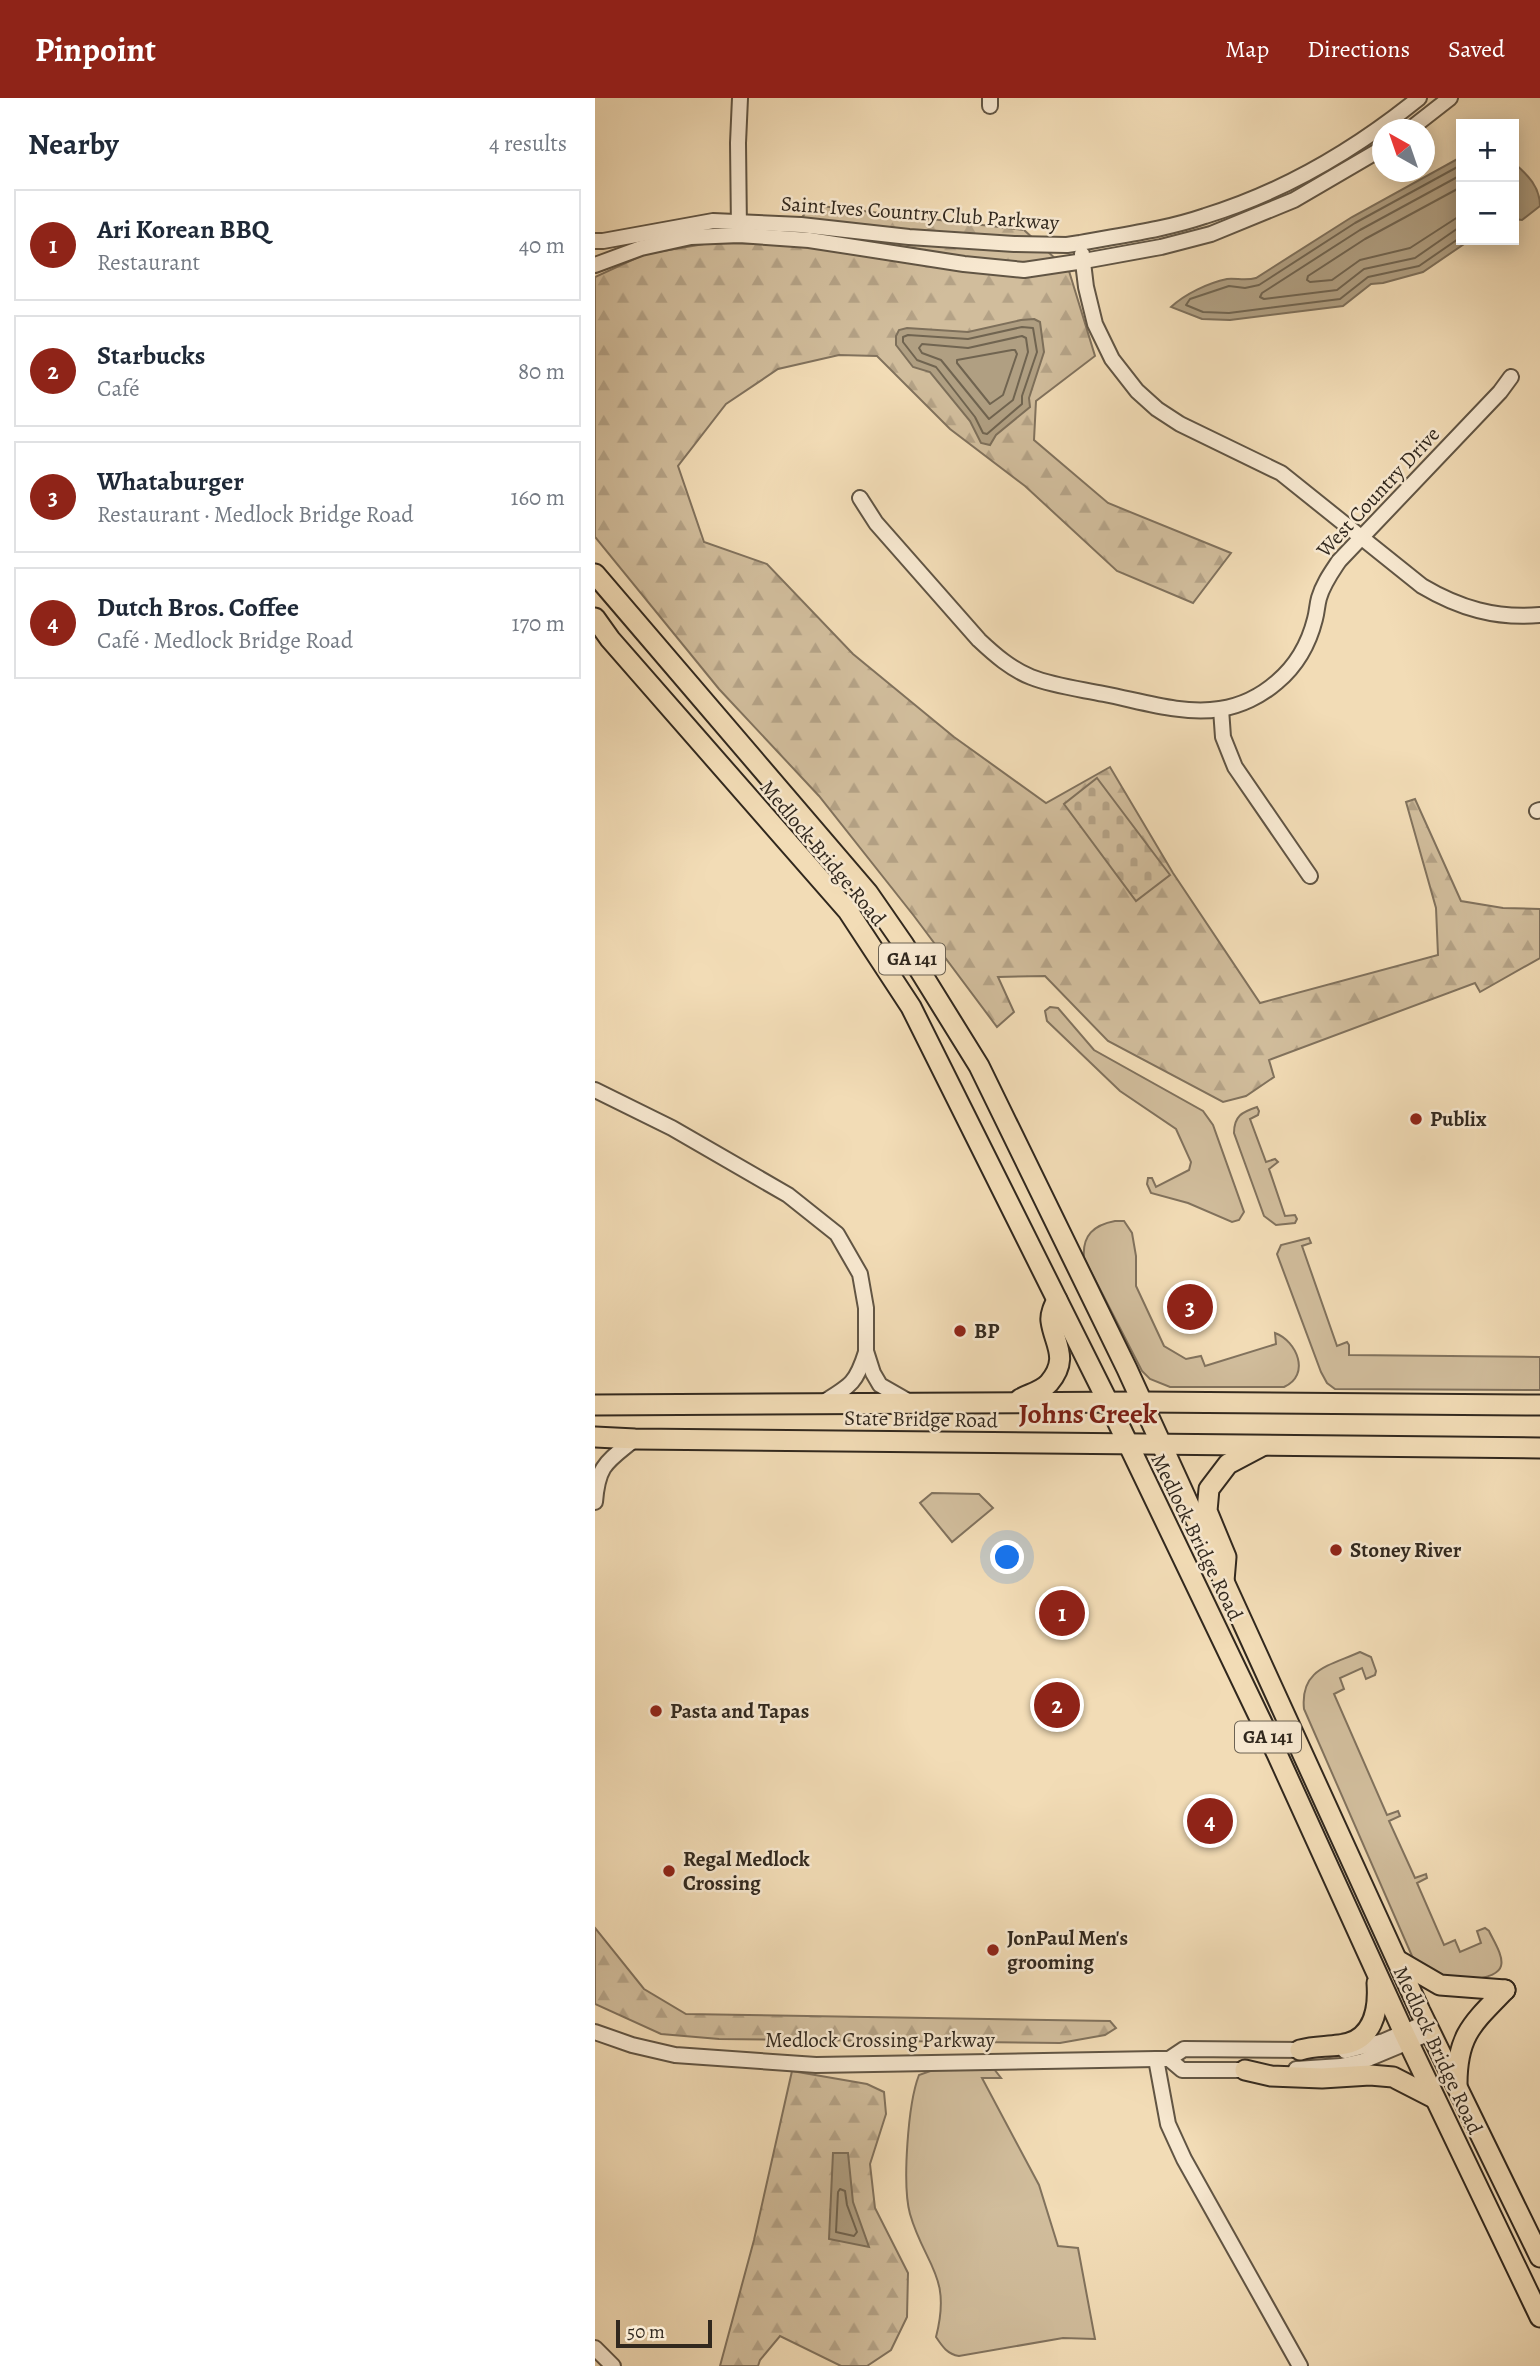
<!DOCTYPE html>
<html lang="en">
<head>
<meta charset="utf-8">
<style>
	:root { --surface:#fff; --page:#f6f6f7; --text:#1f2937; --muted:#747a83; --line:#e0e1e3; --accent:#8f2418 }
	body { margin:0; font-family:Alegreya,serif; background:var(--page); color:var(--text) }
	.controls { position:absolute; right:21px; top:21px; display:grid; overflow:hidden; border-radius:0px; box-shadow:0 4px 18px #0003 }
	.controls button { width:63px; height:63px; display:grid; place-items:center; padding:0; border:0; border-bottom:2px solid var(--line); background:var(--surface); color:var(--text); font:35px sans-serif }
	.compass { position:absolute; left:777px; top:21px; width:63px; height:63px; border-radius:50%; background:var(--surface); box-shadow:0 4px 18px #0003; rotate:320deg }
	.scale { position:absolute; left:21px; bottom:18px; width:96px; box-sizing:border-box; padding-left:7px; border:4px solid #31281e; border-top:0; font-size:19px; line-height:24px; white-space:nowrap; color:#31281e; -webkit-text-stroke:5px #f7e8d0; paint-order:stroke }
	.you { position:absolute; left:413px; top:1460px; width:24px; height:24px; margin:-18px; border:5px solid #fff; border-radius:50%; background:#1a73e8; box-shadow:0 0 0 10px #1a73e833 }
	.badge { display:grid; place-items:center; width:46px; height:46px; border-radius:50%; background:var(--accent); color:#fff; font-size:23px; font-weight:700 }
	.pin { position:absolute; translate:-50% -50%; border:4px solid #fff; box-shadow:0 2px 7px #0006 }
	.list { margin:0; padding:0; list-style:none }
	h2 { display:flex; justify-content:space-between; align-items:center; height:91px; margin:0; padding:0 28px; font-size:30px }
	h2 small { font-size:23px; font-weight:400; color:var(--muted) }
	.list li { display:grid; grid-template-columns:46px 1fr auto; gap:21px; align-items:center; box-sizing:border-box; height:112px; margin:0 14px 14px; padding:0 14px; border:2px solid var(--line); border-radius:0px }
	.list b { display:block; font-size:26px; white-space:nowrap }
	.list p { margin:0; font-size:23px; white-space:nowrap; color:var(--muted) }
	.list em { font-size:23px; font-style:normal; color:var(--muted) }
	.map { position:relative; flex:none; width:945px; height:2268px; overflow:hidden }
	header { display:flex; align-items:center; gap:42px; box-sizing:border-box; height:98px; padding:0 35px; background:var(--accent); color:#fff }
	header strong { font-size:33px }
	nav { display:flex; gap:38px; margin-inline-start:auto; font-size:24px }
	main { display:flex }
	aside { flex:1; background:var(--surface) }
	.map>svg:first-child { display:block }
	.green { fill:#d1bd9c; stroke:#81725d; stroke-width:2 }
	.forest { fill:url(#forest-firs); stroke:#81725d; stroke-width:2 }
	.cemetery { fill:url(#cemetery-stones); stroke:#81725d; stroke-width:2 }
	.water { fill:#b09f82; stroke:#7d6f5a; stroke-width:2 }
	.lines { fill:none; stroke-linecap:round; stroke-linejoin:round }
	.shore { stroke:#706450; stroke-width:2 }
	.minor-casing { stroke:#615544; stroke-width:18 }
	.highway-casing { stroke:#31281e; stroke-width:23 }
	.minor { stroke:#f7e8d0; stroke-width:14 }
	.highway { stroke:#f2dcb6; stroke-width:19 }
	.poi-dot { fill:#8f2418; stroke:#f7e8d0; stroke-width:2.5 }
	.labels { text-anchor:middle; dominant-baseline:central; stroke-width:5; stroke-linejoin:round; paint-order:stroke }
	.shield { fill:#f7e8d0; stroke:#6c6253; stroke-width:2 }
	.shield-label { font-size:19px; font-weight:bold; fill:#31281e }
	.street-label { font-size:21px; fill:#31281e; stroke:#f7e8d0 }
	.poi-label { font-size:21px; font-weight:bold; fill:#31281e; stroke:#f7e8d0; text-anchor:start }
	.district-label { font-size:28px; font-weight:bold; fill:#7a1f14; stroke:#f7e8d0 }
</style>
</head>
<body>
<header>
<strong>Pinpoint</strong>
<nav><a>Map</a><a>Directions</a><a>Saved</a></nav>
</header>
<main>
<aside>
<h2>Nearby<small>4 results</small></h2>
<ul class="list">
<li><span class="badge">1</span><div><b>Ari Korean BBQ</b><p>Restaurant</p></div><em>40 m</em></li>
<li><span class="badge">2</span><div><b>Starbucks</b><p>Café</p></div><em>80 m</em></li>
<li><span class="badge">3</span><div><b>Whataburger</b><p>Restaurant · Medlock Bridge Road</p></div><em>160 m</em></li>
<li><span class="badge">4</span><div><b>Dutch Bros. Coffee</b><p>Café · Medlock Bridge Road</p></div><em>170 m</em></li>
</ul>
</aside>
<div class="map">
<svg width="945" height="2268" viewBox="0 0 945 2268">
	<defs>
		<pattern id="forest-firs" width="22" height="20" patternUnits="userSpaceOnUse" patternTransform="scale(1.75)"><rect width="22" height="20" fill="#d1bd9c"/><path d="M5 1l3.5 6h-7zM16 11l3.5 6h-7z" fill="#b4a286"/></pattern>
		<pattern id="cemetery-stones" width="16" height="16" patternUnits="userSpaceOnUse" patternTransform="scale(1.75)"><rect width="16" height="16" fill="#d1bd9c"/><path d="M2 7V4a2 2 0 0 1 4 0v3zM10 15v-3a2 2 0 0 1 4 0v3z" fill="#b4a286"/></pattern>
	</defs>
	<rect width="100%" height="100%" fill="#f2dcb6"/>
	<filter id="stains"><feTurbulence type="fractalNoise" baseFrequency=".00286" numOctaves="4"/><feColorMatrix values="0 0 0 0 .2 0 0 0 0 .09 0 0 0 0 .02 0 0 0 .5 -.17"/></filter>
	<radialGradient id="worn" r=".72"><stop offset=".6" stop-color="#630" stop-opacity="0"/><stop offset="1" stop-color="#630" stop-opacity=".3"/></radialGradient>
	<g class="green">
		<path d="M 455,909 L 463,910 L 499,952 L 608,1013 L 618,1027 L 649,1114 L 644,1122 L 637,1124 L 593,1105 L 556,1095 L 552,1086 L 553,1080 L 557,1080 L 561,1089 L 594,1072 L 596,1064 L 581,1031 L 525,993 L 452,923 L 450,913 Z"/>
		<path d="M 662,1009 L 664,1013 L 663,1017 L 655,1021 L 671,1064 L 680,1061 L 683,1064 L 674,1071 L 690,1118 L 700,1117 L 702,1121 L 700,1125 L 681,1127 L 669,1118 L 639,1035 C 639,1018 647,1014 662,1009 Z"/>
		<path d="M 520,1123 L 529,1123 L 537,1135 L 541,1158 L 541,1188 L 569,1248 L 591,1261 L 606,1258 L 610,1268 L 681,1246 L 680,1235 C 702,1243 716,1277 689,1289 L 575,1289 L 555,1281 L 547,1273 L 489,1160 C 487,1137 499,1127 520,1123 Z"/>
		<path d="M 714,1140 L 716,1145 L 707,1148 L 742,1248 L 752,1244 L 754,1247 L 754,1257 L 945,1259 L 945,1292 L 740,1291 L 732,1285 L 726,1274 L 682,1156 L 686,1147 Z"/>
		<path d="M 337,1395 L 384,1396 L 398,1410 L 357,1444 L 325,1405 Z"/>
		<path d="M 765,1554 L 776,1559 L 781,1573 L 780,1577 L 771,1581 L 767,1570 L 745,1580 L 749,1591 L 739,1596 L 792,1717 L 803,1713 L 805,1718 L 794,1723 L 820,1780 L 831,1776 L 832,1780 L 822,1785 L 849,1847 L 860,1842 L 865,1854 L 886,1845 L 882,1833 L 890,1830 L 894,1833 C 898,1842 909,1858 906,1868 C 902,1883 852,1886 841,1880 C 832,1876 823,1866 817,1858 L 709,1611 C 705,1571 734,1568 765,1554 Z"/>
		<path d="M 341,1971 L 399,1971 L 406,1980 L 387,1980 L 444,2087 L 463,2148 L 483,2150 L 500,2241 L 468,2240 L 364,2258 C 352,2256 347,2248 341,2239 C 357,2177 330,2168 315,2116 C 307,2087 313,2005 324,1977 Z"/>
	</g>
	<g class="forest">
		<path d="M 217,107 L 429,132 L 474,173 L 500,258 L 441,303 L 439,342 L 513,405 L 636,455 L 598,505 L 522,473 L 430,388 L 355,331 L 282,258 L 244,257 L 183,271 L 131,306 L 83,368 L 109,444 L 172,466 L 258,556 L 359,639 L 451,705 L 515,669 L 578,775 L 665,905 L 843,857 L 841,810 L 811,704 L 820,701 L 866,803 L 908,810 L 945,811 L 945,860 L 885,894 L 880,885 L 674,962 L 679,979 L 651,998 L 628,1004 L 513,943 L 450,878 L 403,879 L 419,914 L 402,929 L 319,818 L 224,698 L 124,591 L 0,439 L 0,179 L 50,156 L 115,145 L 185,146 Z"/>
		<path d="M 0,1830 L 49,1891 L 91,1916 L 515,1923 L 521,1930 L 510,1937 L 465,1945 L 124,1941 L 66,1936 L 0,1906 Z"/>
		<path d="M 197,1973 L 272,1986 L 289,1994 L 291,2016 L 275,2066 L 280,2110 L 313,2175 L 312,2219 L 296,2252 L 272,2268 L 246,2268 L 185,2238 L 165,2262 L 163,2268 L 125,2268 L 159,2142 Z"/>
	</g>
	<path class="cemetery" d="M 502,680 L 575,777 L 541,803 L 469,706 Z"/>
	<g class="water">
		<path d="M 866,59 L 866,142 L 875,142 L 828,174 L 788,185 L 776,186 L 748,208 L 635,222 L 607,221 L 576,209 C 590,196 613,185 632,181 C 641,180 651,183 661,180 L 757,119 Z"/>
		<path d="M 919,65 C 933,77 945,89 945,108 L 927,122 L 919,121 Z"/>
		<path d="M 439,221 L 445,224 L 449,254 L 434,300 L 435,309 L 401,337 L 395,347 L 386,345 L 375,323 L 335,274 L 318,269 L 301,247 L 301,238 L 304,232 L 312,230 L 373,234 L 426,222 Z"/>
		<path d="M 238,2055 L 253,2055 L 258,2104 L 274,2149 L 234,2141 Z"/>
	</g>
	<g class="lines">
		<g class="shore">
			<path d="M 866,67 L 760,125 L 664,187 L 650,190 L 634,188 L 595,201 L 591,207 L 608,214 L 634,215 L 745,201 L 773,179 L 824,168 L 866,139"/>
			<path d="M 866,77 L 765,132 L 667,195 L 665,199 L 669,201 L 742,192 L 769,171 L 820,160 L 866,128"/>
			<path d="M 866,89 L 770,141 L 713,178 L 712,182 L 715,184 L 737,182 L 765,162 L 815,150 L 866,117"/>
			<path d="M 427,229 L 438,230 L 442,254 L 427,298 L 427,306 L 392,336 L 388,335 L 380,319 L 341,269 L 322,262 L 308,244 L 308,239 L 313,237 L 373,241 Z"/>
			<path d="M 427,238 L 431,240 L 433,254 L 418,302 L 394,321 L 346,262 L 327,255 L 324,250 L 327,246 L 373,250 Z"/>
			<path d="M 417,252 L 420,252 L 422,256 L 408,297 L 395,306 L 362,265 L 362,262 Z"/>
			<path d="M 245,2091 L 250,2093 L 252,2107 L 262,2134 L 259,2138 L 241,2134 L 243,2094 Z"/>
		</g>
		<defs>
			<g id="minor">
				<path d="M 395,0 L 395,8"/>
				<path d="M 814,32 L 855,0"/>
				<path d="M 144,132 L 143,45 L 145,0"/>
				<path d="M 0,143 L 8,143 L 118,123 L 206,127 L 314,139 L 419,146 L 472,147 L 485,145 C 527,137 569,132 610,118 C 688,94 761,51 824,0"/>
				<path d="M 487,156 L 491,189 L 500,226 L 517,261 L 542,293 L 562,311 L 585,326 L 686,375 L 827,488 C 864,510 901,521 945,517"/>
				<path d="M 0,167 L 46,150 L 96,139 L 144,137 L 214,142 L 369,166 L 429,172 L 489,163 L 566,149 L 616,136 L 699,102 L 788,50"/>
				<path d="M 265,400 L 281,425 L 384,542 C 400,557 416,571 436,579 C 459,588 485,591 509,596 C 546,603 587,617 625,611 C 645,608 666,598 682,584 C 701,568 714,545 720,521 C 722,514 722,507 724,500 C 728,486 736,475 744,463 L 905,294 L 916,279"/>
				<path d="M 626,611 L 628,639 L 640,669 L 715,778"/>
				<path d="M 942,713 L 945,712"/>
				<path d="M 0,992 L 77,1030 L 193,1097 L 242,1136 L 265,1176 L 271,1210 L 271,1253 L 278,1275 L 285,1287 L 313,1303"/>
				<path d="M 227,1305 C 255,1288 261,1286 271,1254"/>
				<path d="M 0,1404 C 3,1366 12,1364 40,1341"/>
				<path d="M 0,1934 L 37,1947 L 80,1957 L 221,1967 L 561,1961 L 574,1961 L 589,1951 L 713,1952"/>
				<path d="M 750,1953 L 789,1943 L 830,1925"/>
				<path d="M 561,1961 L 573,2026 L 589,2061 L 705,2268"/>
				<path d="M 574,1961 L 587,1972 L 659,1972"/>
				<path d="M 701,1971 L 746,1968 L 768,1963 L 835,1935"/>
				<path d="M 0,2250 L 18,2268"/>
			</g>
			<g id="highway">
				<path d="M 0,476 L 273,795 L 309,847 L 384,968 L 532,1271 L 825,1913 L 945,2159"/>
				<path d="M 0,520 L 15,541 L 253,813 L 316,909 L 513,1304 L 682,1656 L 809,1935 L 945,2219"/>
				<path d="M 425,1301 C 434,1296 447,1293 454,1285 C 475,1260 459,1246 456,1223 C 455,1216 459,1208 462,1202"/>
				<path d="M 0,1307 L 547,1304 L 945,1307"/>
				<path d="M 0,1339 L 40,1341 L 945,1350"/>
				<path d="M 629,1483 L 631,1459 L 612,1413 L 614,1391 L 633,1366 L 667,1348"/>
				<path d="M 802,1862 L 845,1887 L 910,1892"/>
				<path d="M 705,1952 C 719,1948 730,1949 744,1947 C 778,1944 784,1913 782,1885"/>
				<path d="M 650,1972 L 676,1978 L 727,1980 L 775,1977 L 798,1979 L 839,2000"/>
				<path d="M 862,1986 C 862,1937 878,1925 910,1892"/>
			</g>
		</defs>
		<use href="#minor" class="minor-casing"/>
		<use href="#highway" class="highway-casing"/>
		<use href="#minor" class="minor"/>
		<use href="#highway" class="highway"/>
	</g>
	<g class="poi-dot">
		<circle cx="821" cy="1021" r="7"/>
		<circle cx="365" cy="1233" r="7"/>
		<circle cx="741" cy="1452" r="7"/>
		<circle cx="61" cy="1613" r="7"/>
		<circle cx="74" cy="1773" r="7"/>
		<circle cx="398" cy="1852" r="7"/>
	</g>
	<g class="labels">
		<g class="shield">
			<rect x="284" y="845.5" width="66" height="31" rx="5"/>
			<rect x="640" y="1623.5" width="66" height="31" rx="5"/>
		</g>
		<g class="shield-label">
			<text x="317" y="861">GA 141</text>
			<text x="673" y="1639">GA 141</text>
		</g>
		<g class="street-label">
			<text transform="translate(325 115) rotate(4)">Saint Ives Country Club Parkway</text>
			<text transform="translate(783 394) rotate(-47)">West Country Drive</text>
			<text transform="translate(228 755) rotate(50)">Medlock Bridge Road</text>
			<text transform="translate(326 1321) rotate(1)">State Bridge Road</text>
			<text transform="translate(602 1439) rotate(64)">Medlock Bridge Road</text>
			<text x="285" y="1942">Medlock Crossing Parkway</text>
			<text transform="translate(843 1952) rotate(65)">Medlock Bridge Road</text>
		</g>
		<g class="poi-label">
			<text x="835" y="1021">Publix</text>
			<text x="379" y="1233">BP</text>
			<text x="755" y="1452">Stoney River</text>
			<text x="75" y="1613">Pasta and Tapas</text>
			<text x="88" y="1761">Regal Medlock<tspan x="88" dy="24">Crossing</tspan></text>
			<text x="412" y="1840">JonPaul Men's<tspan x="412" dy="24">grooming</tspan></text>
		</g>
		<g class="district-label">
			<text x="493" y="1316">Johns Creek</text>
		</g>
	</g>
	<rect width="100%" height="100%" filter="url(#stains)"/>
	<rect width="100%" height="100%" fill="url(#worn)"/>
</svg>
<div class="controls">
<button>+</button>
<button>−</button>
</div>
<svg class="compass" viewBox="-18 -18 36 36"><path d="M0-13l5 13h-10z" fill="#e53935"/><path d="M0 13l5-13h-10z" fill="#747a83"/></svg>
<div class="scale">50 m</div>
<div class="you"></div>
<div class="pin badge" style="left:467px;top:1515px">1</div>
<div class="pin badge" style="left:462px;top:1607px">2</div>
<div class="pin badge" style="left:595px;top:1209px">3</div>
<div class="pin badge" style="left:615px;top:1723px">4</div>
</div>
</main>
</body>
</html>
